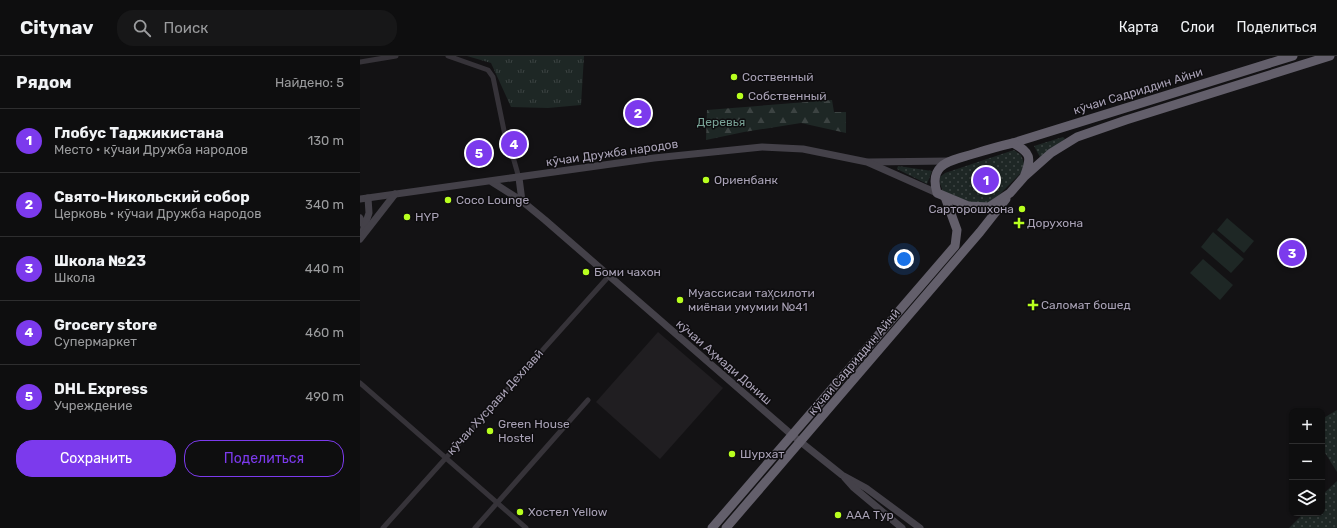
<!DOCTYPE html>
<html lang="ru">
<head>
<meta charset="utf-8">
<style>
	:root { --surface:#0e0e0f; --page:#171718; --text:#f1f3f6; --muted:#9b9c9e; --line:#2e2e2f; --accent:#7c3aed }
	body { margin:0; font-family:Rubik,sans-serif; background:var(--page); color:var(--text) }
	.controls { position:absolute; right:12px; bottom:12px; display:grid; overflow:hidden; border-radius:8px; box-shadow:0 1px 3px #0004 }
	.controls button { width:36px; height:36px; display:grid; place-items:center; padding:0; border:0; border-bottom:1px solid var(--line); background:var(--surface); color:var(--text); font:20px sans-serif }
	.you { position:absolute; left:544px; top:203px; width:14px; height:14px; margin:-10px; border:3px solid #fff; border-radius:50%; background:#1a73e8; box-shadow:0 0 0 6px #1a73e833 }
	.badge { display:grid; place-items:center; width:26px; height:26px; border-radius:50%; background:var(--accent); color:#fff; font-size:13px; font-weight:700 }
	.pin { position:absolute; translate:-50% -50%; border:2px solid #fff; box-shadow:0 1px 4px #0006 }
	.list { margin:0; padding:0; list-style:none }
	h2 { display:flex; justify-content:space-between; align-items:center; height:52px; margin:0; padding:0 16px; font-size:17px }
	h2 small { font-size:13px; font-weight:400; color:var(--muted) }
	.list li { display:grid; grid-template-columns:26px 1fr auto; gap:12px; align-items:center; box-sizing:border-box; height:64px; padding:0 16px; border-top:1px solid var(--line) }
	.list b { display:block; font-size:15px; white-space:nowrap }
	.list p { margin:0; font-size:13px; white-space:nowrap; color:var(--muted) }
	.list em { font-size:13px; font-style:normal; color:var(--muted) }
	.actions { display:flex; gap:8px; padding:12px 16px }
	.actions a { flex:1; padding:9px 0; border:1px solid var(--accent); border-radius:16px; text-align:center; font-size:14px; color:var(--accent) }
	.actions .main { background:var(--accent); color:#fff }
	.icon { flex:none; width:22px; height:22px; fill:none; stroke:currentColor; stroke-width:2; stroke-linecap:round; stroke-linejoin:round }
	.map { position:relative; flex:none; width:977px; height:472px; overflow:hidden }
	header { display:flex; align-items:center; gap:24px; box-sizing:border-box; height:56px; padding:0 20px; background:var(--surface); border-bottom:1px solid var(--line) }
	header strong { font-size:19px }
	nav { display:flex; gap:22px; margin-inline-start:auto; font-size:14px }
	.search { width:280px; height:36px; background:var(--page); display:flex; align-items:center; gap:10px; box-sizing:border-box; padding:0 14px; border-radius:16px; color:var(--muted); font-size:15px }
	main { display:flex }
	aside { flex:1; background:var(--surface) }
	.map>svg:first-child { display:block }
	.built { fill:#201e21 }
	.grass { fill:url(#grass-dots) }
	.forest { fill:url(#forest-firs) }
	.park { fill:url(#park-tufts) }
	.garden { fill:#1e2725 }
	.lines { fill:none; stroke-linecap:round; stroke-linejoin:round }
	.street { stroke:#363339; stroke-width:5 }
	.secondary { stroke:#444149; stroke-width:7 }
	.highway { stroke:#635f6b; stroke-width:9 }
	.poi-dot { fill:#b8ff1f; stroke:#0e0d0f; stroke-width:1.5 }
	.labels { text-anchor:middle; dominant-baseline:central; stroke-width:3; stroke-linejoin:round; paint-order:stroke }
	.poi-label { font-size:12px; fill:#a9a2b6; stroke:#0e0d0f; text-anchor:start }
	.street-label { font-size:12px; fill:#a9a2b6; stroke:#0e0d0f }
	.park-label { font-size:12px; fill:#78a296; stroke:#0e0d0f }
</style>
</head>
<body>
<header>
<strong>Citynav</strong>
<div class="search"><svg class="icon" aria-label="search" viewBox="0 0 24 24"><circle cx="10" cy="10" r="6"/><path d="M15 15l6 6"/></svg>Поиск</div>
<nav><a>Карта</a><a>Слои</a><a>Поделиться</a></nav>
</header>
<main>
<aside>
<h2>Рядом<small>Найдено: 5</small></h2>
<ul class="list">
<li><span class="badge">1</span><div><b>Глобус Таджикистана</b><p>Место · кӯчаи Дружба народов</p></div><em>130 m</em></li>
<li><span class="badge">2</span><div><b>Свято-Никольский собор</b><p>Церковь · кӯчаи Дружба народов</p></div><em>340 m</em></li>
<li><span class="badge">3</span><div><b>Школа №23</b><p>Школа</p></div><em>440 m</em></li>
<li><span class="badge">4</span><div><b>Grocery store</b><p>Супермаркет</p></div><em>460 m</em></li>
<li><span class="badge">5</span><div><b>DHL Express</b><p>Учреждение</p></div><em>490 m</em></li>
</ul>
<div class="actions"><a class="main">Сохранить</a><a>Поделиться</a></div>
</aside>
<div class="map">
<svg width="977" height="472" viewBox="0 0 977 472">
	<defs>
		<pattern id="grass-dots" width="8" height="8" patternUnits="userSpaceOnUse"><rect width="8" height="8" fill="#1e2725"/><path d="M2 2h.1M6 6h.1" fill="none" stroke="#3c4342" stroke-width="1.8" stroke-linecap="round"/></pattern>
		<pattern id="forest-firs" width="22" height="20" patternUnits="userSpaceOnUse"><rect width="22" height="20" fill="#1e2725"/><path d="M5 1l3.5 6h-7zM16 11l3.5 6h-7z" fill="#3c4342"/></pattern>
		<pattern id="park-tufts" width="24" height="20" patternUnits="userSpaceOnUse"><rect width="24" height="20" fill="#1e2725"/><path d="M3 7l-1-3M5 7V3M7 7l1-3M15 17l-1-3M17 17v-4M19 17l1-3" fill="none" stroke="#3c4342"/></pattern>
	</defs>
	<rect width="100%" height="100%" fill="#131214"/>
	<path class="built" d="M 298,276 L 363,332 L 300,403 L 236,346 Z"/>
	<g class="grass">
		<path d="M 703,81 L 705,83 L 680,101 L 674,90 Z"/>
		<path d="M 654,94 L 661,99 L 666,112 L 632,146 L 615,149 L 583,135 L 580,128 L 580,121 L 585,117 Z"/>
		<path d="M 538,110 L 572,115 L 567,128 L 537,113 Z"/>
		<path d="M 977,354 L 977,416 L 962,392 L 962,363 Z"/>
		<path d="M 977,425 L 977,472 L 929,472 L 944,457 L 962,457 L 962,439 Z"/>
	</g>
	<path class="forest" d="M 472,44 L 474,56 L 486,56 L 486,77 L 441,67 L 384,76 L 346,84 L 347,54 Z"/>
	<path class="park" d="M 107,0 L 224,0 L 221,49 L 188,52 L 151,51 L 131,7 Z"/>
	<g class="garden">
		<path d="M 867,162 L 894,185 L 884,197 L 857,174 Z"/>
		<path d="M 853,176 L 884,203 L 871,217 L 841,191 Z"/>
		<path d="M 843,203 L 873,229 L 860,244 L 830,217 Z"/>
	</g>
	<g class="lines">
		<g class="street">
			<path d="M 88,0 L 128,14 L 133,21 L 148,94 L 153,101 L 159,122"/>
			<path d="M 0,6 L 36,0"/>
			<path d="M 0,327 L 166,472"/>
			<path d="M 23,472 L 249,220"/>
			<path d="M 115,472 L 228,344"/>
		</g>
		<g class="secondary">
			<path d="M 509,106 L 589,105"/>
			<path d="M 159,122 L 162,145"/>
			<path d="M 132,126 L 162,145 L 185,164 L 432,379 L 482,419 L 506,432 L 560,472"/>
			<path d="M 0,143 L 294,102 L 402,91 L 443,93 L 507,106 L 577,137"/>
			<path d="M 0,162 L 5,172"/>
			<path d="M 3,175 L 9,157 L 8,142"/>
			<path d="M 0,183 L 35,138"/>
			<path d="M 485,422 L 493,431 L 542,472"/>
		</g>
		<g class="highway">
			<path d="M 653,87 L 933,0"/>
			<path d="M 664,121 C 672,101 671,97 653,87 C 640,90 626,94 613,98 C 591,105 568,107 577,137 L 608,150 L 629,151 L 650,137 L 664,121 L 691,97 L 717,81 L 766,64 L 970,0"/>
			<path d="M 352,472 L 595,190 L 597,174 L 585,141"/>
			<path d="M 366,472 L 620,176 L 646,143"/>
		</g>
	</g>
	<g class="poi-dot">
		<circle cx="374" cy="21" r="4"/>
		<circle cx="380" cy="40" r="4"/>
		<circle cx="346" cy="124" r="4"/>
		<circle cx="88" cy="144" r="4"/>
		<circle cx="662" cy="153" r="4"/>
		<circle cx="47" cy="161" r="4"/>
		<path d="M657 161h4v4h4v4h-4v4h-4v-4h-4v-4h4z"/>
		<circle cx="226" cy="216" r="4"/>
		<circle cx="320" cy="244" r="4"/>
		<path d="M671 243h4v4h4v4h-4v4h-4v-4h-4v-4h4z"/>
		<circle cx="130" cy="375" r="4"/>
		<circle cx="372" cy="398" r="4"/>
		<circle cx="160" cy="456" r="4"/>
		<circle cx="478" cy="459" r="4"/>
	</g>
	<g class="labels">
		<g class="poi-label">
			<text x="382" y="21">Соственный</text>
			<text x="388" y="40">Собственный</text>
			<text x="354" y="124">Ориенбанк</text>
			<text x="96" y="144">Coco Lounge</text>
			<text x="654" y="153" text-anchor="end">Сарторошхона</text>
			<text x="55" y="161">HYP</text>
			<text x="667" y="167">Дорухона</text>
			<text x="234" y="216">Боми чахон</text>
			<text x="328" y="237">Муассисаи таҳсилоти<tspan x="328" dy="14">миёнаи умумии №41</tspan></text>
			<text x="681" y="249">Саломат бошед</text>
			<text x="138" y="368">Green House<tspan x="138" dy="14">Hostel</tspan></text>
			<text x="380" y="398">Шурхат</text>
			<text x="168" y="456">Хостел Yellow</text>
			<text x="486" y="459">ААА Тур</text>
		</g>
		<g class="street-label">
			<text transform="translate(778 35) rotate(-17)">кӯчаи Садриддин Айни</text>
			<text transform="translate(252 97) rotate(-8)">кӯчаи Дружба народов</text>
			<text transform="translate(364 306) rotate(41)">кӯчаи Аҳмади Дониш</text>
			<text transform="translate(494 306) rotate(-50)">кӯчаи Садриддин Айнӣ</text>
			<text transform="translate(135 346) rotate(-48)">кӯчаи Хусрави Дехлавӣ</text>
		</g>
		<g class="park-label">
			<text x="361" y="66">Деревья</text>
		</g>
	</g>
</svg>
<div class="controls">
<button>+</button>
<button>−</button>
<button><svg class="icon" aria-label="layers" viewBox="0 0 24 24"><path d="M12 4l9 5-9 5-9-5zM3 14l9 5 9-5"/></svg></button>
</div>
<div class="you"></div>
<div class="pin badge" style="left:626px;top:124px">1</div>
<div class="pin badge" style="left:278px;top:57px">2</div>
<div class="pin badge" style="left:932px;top:197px">3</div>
<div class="pin badge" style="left:154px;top:88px">4</div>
<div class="pin badge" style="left:119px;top:97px">5</div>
</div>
</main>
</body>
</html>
